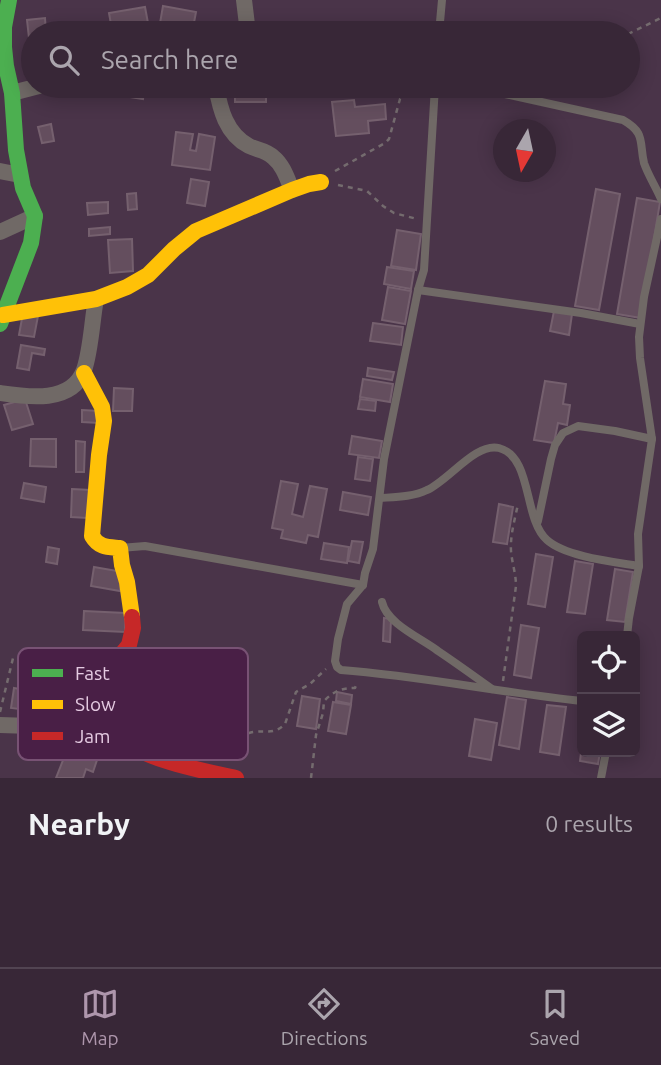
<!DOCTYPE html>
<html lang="en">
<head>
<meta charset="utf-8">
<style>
	:root { --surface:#382737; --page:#3f2f3f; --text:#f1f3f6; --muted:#aba5ad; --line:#524452; --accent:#ae96ac }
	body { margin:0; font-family:Ubuntu,sans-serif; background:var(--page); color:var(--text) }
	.controls { position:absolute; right:21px; bottom:21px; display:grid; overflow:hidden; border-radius:10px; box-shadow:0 4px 18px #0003 }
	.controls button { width:63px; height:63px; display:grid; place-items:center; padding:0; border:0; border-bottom:2px solid var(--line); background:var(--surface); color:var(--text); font:35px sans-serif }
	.compass { position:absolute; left:493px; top:119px; width:63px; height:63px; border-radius:50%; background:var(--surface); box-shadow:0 4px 18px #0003; rotate:189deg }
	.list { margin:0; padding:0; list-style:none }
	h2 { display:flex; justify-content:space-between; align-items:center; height:91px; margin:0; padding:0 28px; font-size:30px }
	h2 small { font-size:23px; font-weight:400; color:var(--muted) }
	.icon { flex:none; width:38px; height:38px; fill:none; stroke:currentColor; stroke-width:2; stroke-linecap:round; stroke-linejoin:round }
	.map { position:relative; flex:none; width:661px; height:778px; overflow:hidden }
	.search { position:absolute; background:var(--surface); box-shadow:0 4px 18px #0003; left:21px; right:21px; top:21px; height:77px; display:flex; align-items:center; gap:18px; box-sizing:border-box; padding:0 24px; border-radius:38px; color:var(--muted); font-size:26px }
	.sheet { height:189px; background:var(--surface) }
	nav { display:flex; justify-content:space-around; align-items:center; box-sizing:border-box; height:98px; border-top:2px solid var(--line); background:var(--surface); font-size:19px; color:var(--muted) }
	nav a { display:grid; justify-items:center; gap:4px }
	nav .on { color:var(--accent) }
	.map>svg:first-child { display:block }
	.building { fill:#644e5e; stroke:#75606e; stroke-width:2 }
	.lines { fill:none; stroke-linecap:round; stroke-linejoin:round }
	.path { stroke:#746b6e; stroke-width:2.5; stroke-dasharray:5 5; stroke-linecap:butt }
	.lane { stroke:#706966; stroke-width:8 }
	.street { stroke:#706966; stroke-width:16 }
	.fast { stroke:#4caf50; stroke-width:16 }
	.slow { stroke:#ffc107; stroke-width:16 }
	.jam { stroke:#c62828; stroke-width:16 }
	.key { fill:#491f46; stroke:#785274; stroke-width:2 }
	.key-label { font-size:19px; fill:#e4cae1 }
</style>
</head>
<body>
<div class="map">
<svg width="661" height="778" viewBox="0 0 661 778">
	<rect width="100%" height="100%" fill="#4a3449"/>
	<g class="building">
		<path d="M 163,6 L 196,12 L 192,33 L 182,33 L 159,29 Z"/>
		<path d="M 145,7 L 148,23 L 112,30 L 109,13 Z"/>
		<path d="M 45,18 L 46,33 L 33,33 L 33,38 L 29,38 L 27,20 Z"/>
		<path d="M 119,86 L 145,86 L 143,99 L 117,95 Z"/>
		<rect x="235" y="86" width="31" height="16"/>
		<path d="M 354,100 L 355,107 L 385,104 L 386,119 L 368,121 L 369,133 L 336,136 L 332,102 Z"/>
		<path d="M 51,124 L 54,141 L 42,143 L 38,127 Z"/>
		<path d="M 176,132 L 193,134 L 190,150 L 196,151 L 199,134 L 215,137 L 210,170 L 172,165 Z"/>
		<path d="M 191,179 L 209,182 L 205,206 L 187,203 Z"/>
		<path d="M 596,189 L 620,194 L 599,310 L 575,306 Z"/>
		<path d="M 136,193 L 137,209 L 128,210 L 127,194 Z"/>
		<path d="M 637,198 L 660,202 L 641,318 L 617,314 Z"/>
		<path d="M 108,202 L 108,213 L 88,215 L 87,203 Z"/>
		<path d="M 110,227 L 110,234 L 89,236 L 89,229 Z"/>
		<path d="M 397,230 L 421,234 L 416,270 L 391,266 Z"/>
		<path d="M 132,239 L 133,271 L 110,273 L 108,240 Z"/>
		<path d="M 387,267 L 414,271 L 411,289 L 384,284 Z"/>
		<path d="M 388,287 L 411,291 L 405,324 L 382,320 Z"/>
		<path d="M 554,311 L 572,314 L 569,335 L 550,331 Z"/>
		<path d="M 23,313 L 38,316 L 34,337 L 19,335 Z"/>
		<path d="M 373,323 L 403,327 L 401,345 L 370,341 Z"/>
		<path d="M 21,345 L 45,349 L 44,355 L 32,353 L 29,370 L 17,368 Z"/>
		<path d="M 368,368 L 394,372 L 392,380 L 367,376 Z"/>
		<path d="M 363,379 L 393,384 L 390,402 L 360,397 Z"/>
		<path d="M 545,381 L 566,384 L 563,404 L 570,405 L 567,425 L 558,423 L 554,443 L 534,440 Z"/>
		<path d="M 114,388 L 133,389 L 132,411 L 113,411 Z"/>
		<path d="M 25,399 L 33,424 L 12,430 L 4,405 Z"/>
		<path d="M 360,399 L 376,401 L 375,411 L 358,409 Z"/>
		<path d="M 82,410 L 99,411 L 99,423 L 82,422 Z"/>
		<path d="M 352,436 L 382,441 L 379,458 L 349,454 Z"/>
		<path d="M 31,439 L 56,439 L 56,467 L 30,466 Z"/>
		<path d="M 76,441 L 85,442 L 84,472 L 76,472 Z"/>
		<path d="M 358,457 L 373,459 L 370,481 L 355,479 Z"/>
		<path d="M 281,481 L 298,484 L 292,514 L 303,517 L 310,486 L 327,489 L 318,537 L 308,535 L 306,543 L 281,538 L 283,530 L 272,528 Z"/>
		<path d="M 24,483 L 46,487 L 44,502 L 21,498 Z"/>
		<path d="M 72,489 L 90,490 L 88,518 L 71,517 Z"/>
		<path d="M 343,492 L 371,497 L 368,515 L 340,510 Z"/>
		<path d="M 499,504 L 513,507 L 507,544 L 493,542 Z"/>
		<path d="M 352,541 L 363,542 L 359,563 L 348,561 Z"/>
		<path d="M 324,543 L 349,547 L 347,563 L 321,559 Z"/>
		<path d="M 48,547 L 59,549 L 57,564 L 46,562 Z"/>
		<path d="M 536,554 L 553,557 L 545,607 L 528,604 Z"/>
		<path d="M 575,561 L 593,564 L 585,614 L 567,612 Z"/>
		<path d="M 94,567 L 123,572 L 120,591 L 91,586 Z"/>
		<path d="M 615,569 L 633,572 L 625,622 L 607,620 Z"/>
		<path d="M 84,611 L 125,613 L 125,632 L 83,630 Z"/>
		<path d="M 384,618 L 391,619 L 390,642 L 383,641 Z"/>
		<path d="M 521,625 L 539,628 L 531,678 L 514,675 Z"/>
		<path d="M 14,688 L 38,692 L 37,700 L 21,697 L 19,709 L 11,708 Z"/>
		<path d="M 337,692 L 352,695 L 351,704 L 336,701 Z"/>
		<path d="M 302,696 L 320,699 L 316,729 L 297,726 Z"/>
		<path d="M 507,697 L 526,700 L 519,749 L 499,745 Z"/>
		<path d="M 333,702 L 351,705 L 346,734 L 328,731 Z"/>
		<path d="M 547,705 L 566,707 L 559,755 L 540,752 Z"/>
		<path d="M 475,719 L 497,723 L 491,760 L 469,756 Z"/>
		<path d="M 69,745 L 98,757 L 93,772 L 86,769 L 83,778 L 56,778 Z"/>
		<path d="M 582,745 L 582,752 L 600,752 L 598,764 L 580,761 Z"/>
	</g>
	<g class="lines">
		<g class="path">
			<path d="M 628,34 L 661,18"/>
			<path d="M 335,171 L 385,143 L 389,139 L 400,99 L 412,86"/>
			<path d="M 338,185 L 367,191 L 383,206 L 394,213 L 417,219"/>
			<path d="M 503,681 L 516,586 C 516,574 512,563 511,551 C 510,535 515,519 518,504"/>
			<path d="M 0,712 L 14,654"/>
			<path d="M 215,755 C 226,745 239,735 253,732 C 266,730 274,735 285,724 L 296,692 L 310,684 L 326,669"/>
			<path d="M 311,778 L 316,735 L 323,713 L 324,701 C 334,691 341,688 355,688 L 357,683"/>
		</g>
		<g class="lane">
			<path d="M 439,33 L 442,0"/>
			<path d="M 435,86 L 424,270 L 418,290 L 384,459 L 373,549 L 365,573 L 363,585 L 347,604 L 338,639 L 335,661 L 337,667 L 341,670 C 422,676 502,693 582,701"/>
			<path d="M 441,86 L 482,89 L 623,120 C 646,133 639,142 644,163 C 648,175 656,187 661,199"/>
			<path d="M 418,290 L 581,313 L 640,324"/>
			<path d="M 380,498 C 395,497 413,497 427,490 C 448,481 476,442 499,448 C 533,457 523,519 547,540 C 566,557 615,562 639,566"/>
			<path d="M 538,521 L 551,459 L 555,445 L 563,433 L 578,426 L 615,431 L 652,439"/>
			<path d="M 120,548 L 145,546 L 363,585"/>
			<path d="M 382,602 C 387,624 421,638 438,651 C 456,663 474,676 492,689"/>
			<path d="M 627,636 L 629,618 L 639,566 L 638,534 L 652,439 L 640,358 L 639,337 L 644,297 L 661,219"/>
			<path d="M 601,778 L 606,752"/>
		</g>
		<g class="street">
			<path d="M 244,0 L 248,33"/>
			<path d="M 216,86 C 220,109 226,134 249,146 C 257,150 266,150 273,157 C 283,165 287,178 292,190"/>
			<path d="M 12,93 L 39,86"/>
			<path d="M 0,171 L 20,175"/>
			<path d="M 0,232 L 35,216"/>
			<path d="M 0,393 C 27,397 72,404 84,370 C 91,350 92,320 96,299"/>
			<path d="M 0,725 L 31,726 L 124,741"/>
		</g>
		<path class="fast" d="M 0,324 L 31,243 L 35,216 L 23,188 L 16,150 L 12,93 L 6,66 L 4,47 L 4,27 L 9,0"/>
		<g class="slow">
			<path d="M 3,315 L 96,299 L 127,287 L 148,275 L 174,249 L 196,231 L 292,190 L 309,184 L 321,182"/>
			<path d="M 84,373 L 102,407 L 104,421 L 99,455 L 92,536 C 99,548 108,547 120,548 L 122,565 L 127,582 L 132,617"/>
		</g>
		<path class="jam" d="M 132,617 L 133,628 L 129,645 L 116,661 L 116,728 C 117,731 119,735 121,738 C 140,759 208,772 236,778"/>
	</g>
	<rect x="18" y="648" width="230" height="112" rx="10" class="key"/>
	<rect x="32" y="669" width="31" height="8" fill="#4caf50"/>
	<rect x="32" y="700" width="31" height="9" fill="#ffc107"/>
	<rect x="32" y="732" width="31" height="8" fill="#c62828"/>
	<g class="key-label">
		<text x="75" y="680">Fast</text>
		<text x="75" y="711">Slow</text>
		<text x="75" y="743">Jam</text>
	</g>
</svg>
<div class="controls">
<button><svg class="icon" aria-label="locate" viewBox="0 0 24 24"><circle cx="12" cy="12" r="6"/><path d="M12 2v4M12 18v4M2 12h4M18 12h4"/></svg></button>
<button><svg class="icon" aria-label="layers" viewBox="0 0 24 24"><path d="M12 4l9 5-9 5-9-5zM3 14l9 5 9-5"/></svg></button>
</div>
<svg class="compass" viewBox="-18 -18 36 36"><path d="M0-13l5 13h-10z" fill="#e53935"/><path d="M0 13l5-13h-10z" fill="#aba5ad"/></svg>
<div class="search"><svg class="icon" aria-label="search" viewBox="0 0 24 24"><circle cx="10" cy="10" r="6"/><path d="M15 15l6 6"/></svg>Search here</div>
</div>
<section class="sheet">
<h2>Nearby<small>0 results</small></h2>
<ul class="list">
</ul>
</section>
<nav>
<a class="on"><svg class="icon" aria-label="map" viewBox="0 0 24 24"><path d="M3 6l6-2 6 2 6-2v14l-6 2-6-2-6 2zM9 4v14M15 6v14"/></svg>Map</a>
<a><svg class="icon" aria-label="directions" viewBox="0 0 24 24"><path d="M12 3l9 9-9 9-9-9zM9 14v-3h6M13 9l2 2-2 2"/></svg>Directions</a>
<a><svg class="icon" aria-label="saved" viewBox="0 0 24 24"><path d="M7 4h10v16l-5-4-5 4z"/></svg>Saved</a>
</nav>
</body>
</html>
